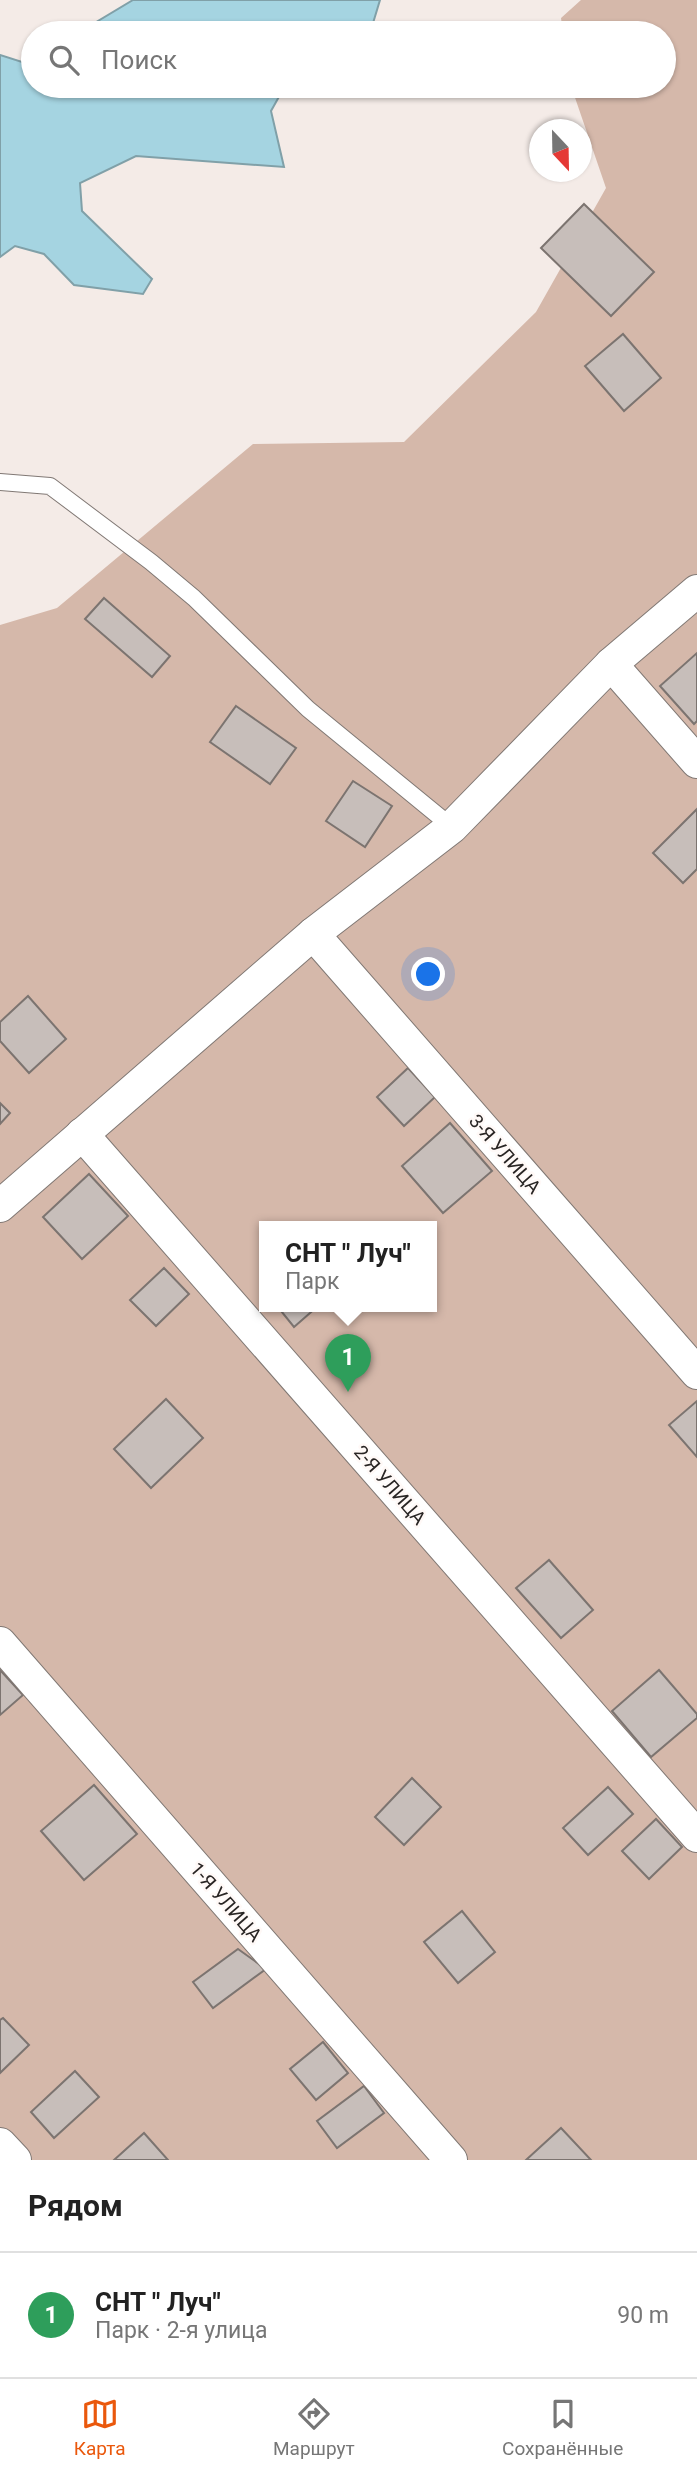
<!DOCTYPE html>
<html lang="ru">
<head>
<meta charset="utf-8">
<style>
	:root { --surface:#fff; --page:#f2f2f2; --text:#222; --muted:#767676; --line:#e0e0e0; --accent:#ea580c }
	body { margin:0; font-family:Roboto,sans-serif; background:var(--page); color:var(--text) }
	.compass { position:absolute; left:529px; top:119px; width:63px; height:63px; border-radius:50%; background:var(--surface); box-shadow:0 2px 5px #0004; rotate:158deg }
	.you { position:absolute; left:429px; top:975px; width:24px; height:24px; margin:-18px; border:5px solid #fff; border-radius:50%; background:#1a73e8; box-shadow:0 0 0 10px #1a73e833 }
	.badge { display:grid; place-items:center; width:46px; height:46px; border-radius:50%; background:var(--accent); color:#fff; font-size:23px; font-weight:700 }
	.pin { position:absolute; translate:-50% -58px; filter:drop-shadow(0 2px 4px #0008) }
	.pin::after { content:''; position:absolute; top:37px; width:24px; height:21px; background:inherit; clip-path:polygon(0 0,100% 0,50% 100%) }
	.popup { position:absolute; left:259px; top:1221px; width:178px; height:91px; box-sizing:border-box; display:grid; place-content:center; border-radius:0px; background:var(--surface); filter:drop-shadow(0 2px 5px #0005); font-size:23px; white-space:nowrap; color:var(--muted) }
	.popup b { font-size:26px; color:var(--text) }
	.popup::after { content:''; position:absolute; left:50%; top:100%; margin-left:-14px; border:14px solid transparent; border-top-color:var(--surface) }
	.list { margin:0; padding:0; list-style:none }
	h2 { display:flex; justify-content:space-between; align-items:center; height:91px; margin:0; padding:0 28px; font-size:30px }
	h2 small { font-size:23px; font-weight:400; color:var(--muted) }
	.list li { display:grid; grid-template-columns:46px 1fr auto; gap:21px; align-items:center; box-sizing:border-box; height:126px; padding:0 28px; border-top:2px solid var(--line) }
	.list b { display:block; font-size:26px; white-space:nowrap }
	.list p { margin:0; font-size:23px; white-space:nowrap; color:var(--muted) }
	.list em { font-size:23px; font-style:normal; color:var(--muted) }
	.icon { flex:none; width:38px; height:38px; fill:none; stroke:currentColor; stroke-width:2; stroke-linecap:round; stroke-linejoin:round }
	.map { position:relative; flex:none; width:697px; height:2160px; overflow:hidden }
	.search { position:absolute; background:var(--surface); box-shadow:0 2px 5px #0004; left:21px; right:21px; top:21px; height:77px; display:flex; align-items:center; gap:18px; box-sizing:border-box; padding:0 24px; border-radius:38px; color:var(--muted); font-size:26px }
	.sheet { height:217px; background:var(--surface) }
	nav { display:flex; justify-content:space-around; align-items:center; box-sizing:border-box; height:98px; border-top:2px solid var(--line); background:var(--surface); font-size:19px; color:var(--muted) }
	nav a { display:grid; justify-items:center; gap:4px }
	nav .on { color:var(--accent) }
	.map>svg:first-child { display:block }
	.green { fill:#d5b8aa; fill-rule:evenodd }
	.water { fill:#a5d4e1; stroke:#80a0a8; stroke-width:2 }
	.building { fill:#c7beba; stroke:#7c7470; stroke-width:2 }
	.lines { fill:none; stroke-linecap:round; stroke-linejoin:round }
	.service-casing { stroke:#807874; stroke-width:18 }
	.minor-casing { stroke:#807874; stroke-width:34 }
	.service { stroke:#fff; stroke-width:16 }
	.minor { stroke:#fff; stroke-width:32 }
	.labels { text-anchor:middle; dominant-baseline:central; stroke-width:5; stroke-linejoin:round; paint-order:stroke }
	.street-label { font-size:19px; fill:#292524; stroke:#fff9f7 }
</style>
</head>
<body>
<div class="map">
<svg width="697" height="2160" viewBox="0 0 697 2160">
	<rect width="100%" height="100%" fill="#f4ebe7"/>
	<path class="green" d="M 581,0 L 697,0 L 697,2160 L 0,2160 L 0,625 L 57,608 L 253,444 L 404,442 L 536,312 L 606,188 L 571,86 L 664,86 L 664,33 L 563,33 L 561,18 ZM 264,1226 L 432,1226 L 432,1306 L 264,1306 Z"/>
	<g class="water">
		<path d="M 133,0 L 380,0 L 370,33 L 341,33 L 330,27 L 324,33 L 78,33 Z"/>
		<path d="M 0,55 L 25,63 L 33,59 L 33,86 L 285,86 L 271,111 L 284,167 L 136,156 L 80,183 L 82,211 L 152,279 L 143,294 L 74,285 L 44,254 L 15,246 L 0,257 Z"/>
	</g>
	<g class="building">
		<path d="M 584,204 L 654,272 L 611,316 L 541,248 Z"/>
		<path d="M 623,334 L 661,378 L 624,411 L 585,366 Z"/>
		<path d="M 104,598 L 170,656 L 152,677 L 85,619 Z"/>
		<path d="M 697,653 L 697,721 L 694,724 L 660,686 Z"/>
		<path d="M 236,706 L 296,748 L 270,784 L 210,742 Z"/>
		<path d="M 353,781 L 392,806 L 365,847 L 326,821 Z"/>
		<path d="M 697,809 L 697,869 L 683,883 L 653,853 Z"/>
		<path d="M 28,996 L 66,1039 L 29,1073 L 0,1041 L 0,1022 Z"/>
		<path d="M 408,1068 L 435,1097 L 404,1126 L 377,1097 Z"/>
		<path d="M 0,1103 L 10,1113 L 0,1124 Z"/>
		<path d="M 450,1123 L 492,1171 L 443,1213 L 402,1166 Z"/>
		<path d="M 89,1174 L 128,1216 L 82,1259 L 43,1217 Z"/>
		<path d="M 164,1268 L 189,1294 L 156,1326 L 130,1300 Z"/>
		<path d="M 277,1306 L 318,1306 L 294,1327 Z"/>
		<path d="M 166,1399 L 203,1438 L 151,1488 L 114,1449 Z"/>
		<path d="M 697,1401 L 697,1457 L 669,1425 Z"/>
		<path d="M 549,1560 L 593,1610 L 561,1638 L 516,1588 Z"/>
		<path d="M 0,1670 L 23,1695 L 0,1715 Z"/>
		<path d="M 659,1670 L 697,1714 L 697,1718 L 651,1757 L 612,1711 Z"/>
		<path d="M 412,1778 L 441,1807 L 404,1845 L 375,1817 Z"/>
		<path d="M 94,1785 L 137,1834 L 84,1880 L 41,1831 Z"/>
		<path d="M 608,1787 L 633,1814 L 588,1855 L 563,1828 Z"/>
		<path d="M 656,1819 L 682,1847 L 649,1879 L 622,1851 Z"/>
		<path d="M 462,1911 L 495,1952 L 458,1983 L 424,1942 Z"/>
		<path d="M 238,1949 L 266,1969 L 213,2008 L 193,1982 Z"/>
		<path d="M 3,2018 L 29,2045 L 0,2073 L 0,2020 Z"/>
		<path d="M 323,2042 L 348,2073 L 316,2100 L 290,2069 Z"/>
		<path d="M 75,2071 L 99,2097 L 54,2138 L 31,2112 Z"/>
		<path d="M 364,2086 L 384,2113 L 337,2148 L 317,2121 Z"/>
		<path d="M 561,2128 L 591,2160 L 526,2160 Z"/>
		<path d="M 144,2133 L 168,2160 L 114,2160 Z"/>
	</g>
	<g class="lines">
		<defs>
			<path id="service" d="M 0,482 L 50,486 L 151,562 L 194,598 L 308,709 L 452,827"/>
			<g id="minor">
				<path d="M 611,664 L 697,762"/>
				<path d="M 313,934 L 697,1373"/>
				<path d="M 82,1134 L 697,1836"/>
				<path d="M 0,1206 L 313,934 L 452,827 L 611,664 L 697,591"/>
				<path d="M 0,1643 L 451,2160"/>
				<path d="M 0,2144 L 15,2160"/>
			</g>
		</defs>
		<use href="#service" class="service-casing"/>
		<use href="#minor" class="minor-casing"/>
		<use href="#service" class="service"/>
		<use href="#minor" class="minor"/>
	</g>
	<g class="labels">
		<g class="street-label">
			<text transform="translate(505 1154) rotate(49)">3-Я УЛИЦА</text>
			<text transform="translate(390 1485) rotate(49)">2-Я УЛИЦА</text>
			<text transform="translate(226 1902) rotate(49)">1-Я УЛИЦА</text>
		</g>
	</g>
</svg>
<svg class="compass" viewBox="-18 -18 36 36"><path d="M0-13l5 13h-10z" fill="#e53935"/><path d="M0 13l5-13h-10z" fill="#767676"/></svg>
<div class="you"></div>
<div class="pin badge" style="left:348px;top:1392px;background:#2e9e5b">1</div>
<div class="popup"><b>СНТ &quot; Луч&quot;</b>Парк</div>
<div class="search"><svg class="icon" aria-label="search" viewBox="0 0 24 24"><circle cx="10" cy="10" r="6"/><path d="M15 15l6 6"/></svg>Поиск</div>
</div>
<section class="sheet">
<h2>Рядом<small></small></h2>
<ul class="list">
<li><span class="badge" style="background:#2e9e5b">1</span><div><b>СНТ &quot; Луч&quot;</b><p>Парк · 2-я улица</p></div><em>90 m</em></li>
</ul>
</section>
<nav>
<a class="on"><svg class="icon" aria-label="map" viewBox="0 0 24 24"><path d="M3 6l6-2 6 2 6-2v14l-6 2-6-2-6 2zM9 4v14M15 6v14"/></svg>Карта</a>
<a><svg class="icon" aria-label="directions" viewBox="0 0 24 24"><path d="M12 3l9 9-9 9-9-9zM9 14v-3h6M13 9l2 2-2 2"/></svg>Маршрут</a>
<a><svg class="icon" aria-label="saved" viewBox="0 0 24 24"><path d="M7 4h10v16l-5-4-5 4z"/></svg>Сохранённые</a>
</nav>
</body>
</html>
